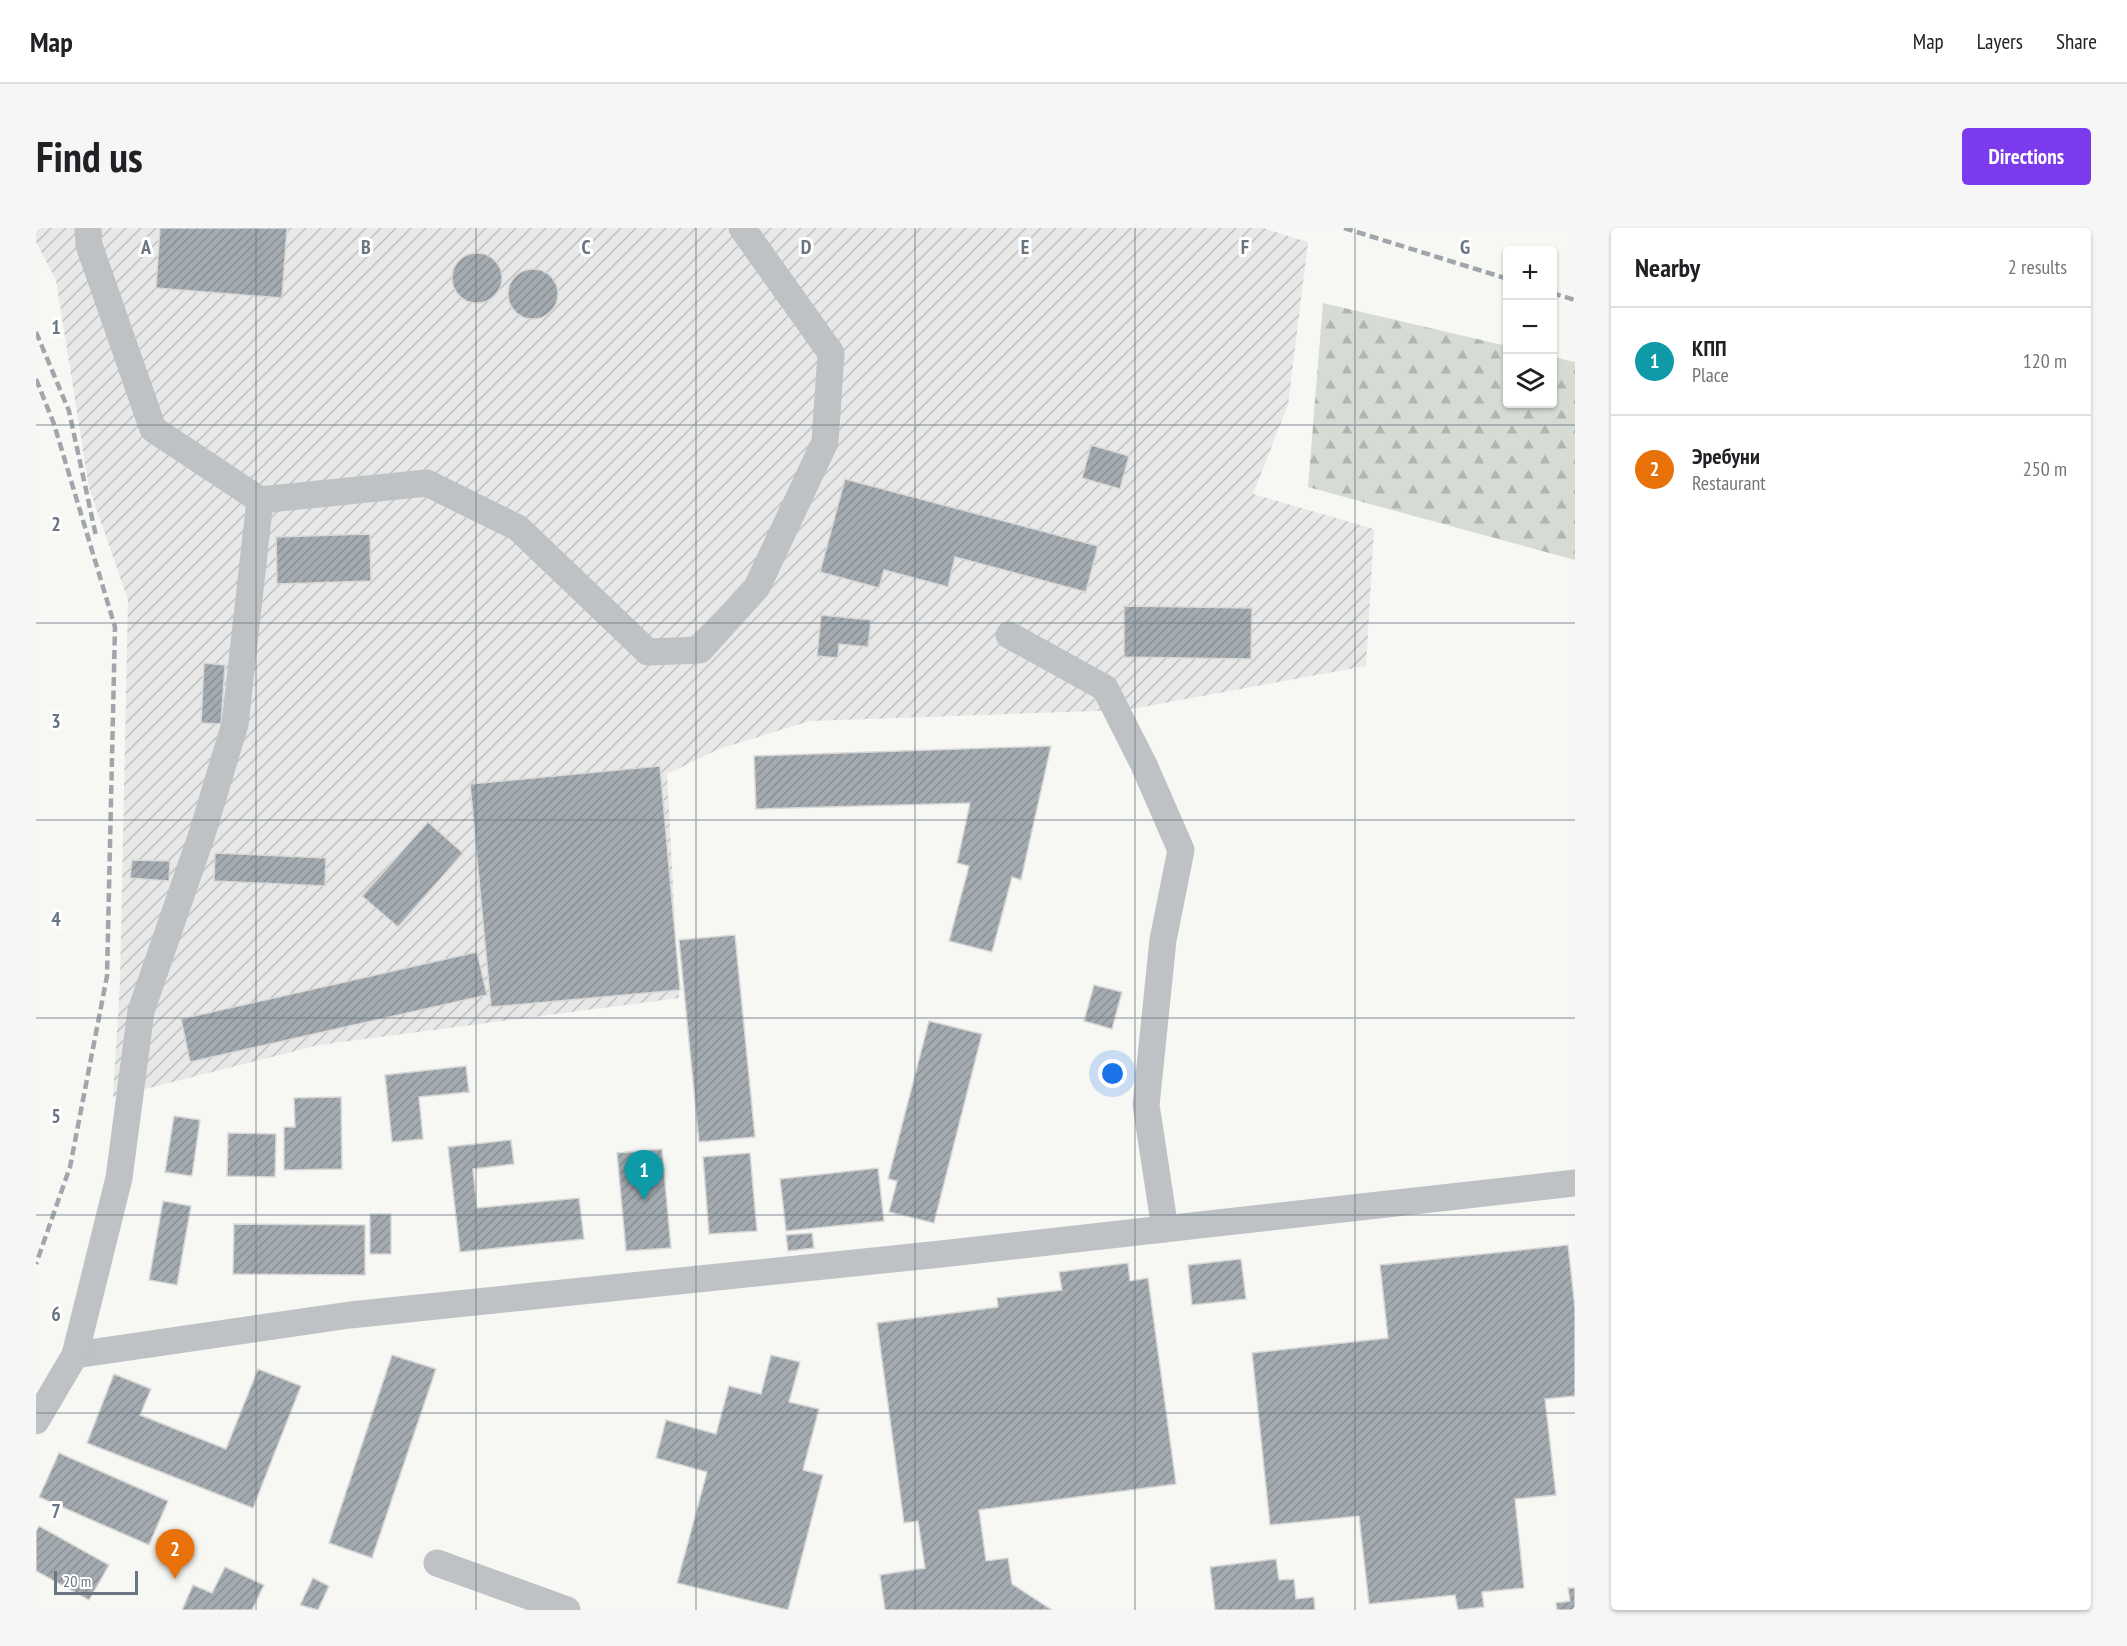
<!DOCTYPE html>
<html lang="en">
<head>
<meta charset="utf-8">
<style>
	:root { --surface:#fff; --page:#f6f6f6; --text:#202124; --muted:#757577; --line:#e0e0e0; --accent:#7c3aed }
	body { margin:0; font-family:"PT Sans Narrow",sans-serif; background:var(--page); color:var(--text) }
	.controls { position:absolute; right:18px; top:18px; display:grid; overflow:hidden; border-radius:6px; box-shadow:0 2px 4px #0004 }
	.controls button { width:54px; height:54px; display:grid; place-items:center; padding:0; border:0; border-bottom:2px solid var(--line); background:var(--surface); color:var(--text); font:30px sans-serif }
	.scale { position:absolute; left:18px; bottom:15px; width:84px; box-sizing:border-box; padding-left:6px; border:3px solid #697682; border-top:0; font-size:16px; line-height:21px; white-space:nowrap; color:#697682; -webkit-text-stroke:4px #fff; paint-order:stroke }
	.you { position:absolute; left:1077px; top:846px; width:21px; height:21px; margin:-15px; border:4px solid #fff; border-radius:50%; background:#1a73e8; box-shadow:0 0 0 9px #1a73e833 }
	.badge { display:grid; place-items:center; width:39px; height:39px; border-radius:50%; background:var(--accent); color:#fff; font-size:20px; font-weight:700 }
	.pin { position:absolute; translate:-50% -50px; filter:drop-shadow(0 2px 3px #0008) }
	.pin::after { content:''; position:absolute; top:32px; width:21px; height:18px; background:inherit; clip-path:polygon(0 0,100% 0,50% 100%) }
	.list { margin:0; padding:0; list-style:none }
	h2 { display:flex; justify-content:space-between; align-items:center; height:78px; margin:0; padding:0 24px; font-size:26px }
	h2 small { font-size:20px; font-weight:400; color:var(--muted) }
	.list li { display:grid; grid-template-columns:39px 1fr auto; gap:18px; align-items:center; box-sizing:border-box; height:108px; padding:0 24px; border-top:2px solid var(--line) }
	.list b { display:block; font-size:22px; white-space:nowrap }
	.list p { margin:0; font-size:20px; white-space:nowrap; color:var(--muted) }
	.list em { font-size:20px; font-style:normal; color:var(--muted) }
	.icon { flex:none; width:33px; height:33px; fill:none; stroke:currentColor; stroke-width:2; stroke-linecap:round; stroke-linejoin:round }
	.map { position:relative; flex:none; width:1539px; height:1382px; overflow:hidden; border-radius:6px }
	header { display:flex; align-items:center; gap:36px; box-sizing:border-box; height:84px; padding:0 30px; background:var(--surface); border-bottom:2px solid var(--line) }
	header strong { font-size:28px }
	nav { display:flex; gap:33px; margin-inline-start:auto; font-size:21px }
	.intro { display:flex; align-items:center; justify-content:space-between; box-sizing:border-box; height:144px; padding:0 36px }
	h1 { margin:0; font-size:42px }
	.button { padding:15px 27px; border-radius:6px; background:var(--accent); color:#fff; font-size:21px; font-weight:700 }
	main { display:flex; gap:36px; padding:0 36px }
	aside { flex:1; background:var(--surface); border-radius:6px; box-shadow:0 2px 4px #0004 }
	.map>svg:first-child { display:block }
	.industrial { fill:url(#industrial-furrows) }
	.forest { fill:url(#forest-firs) }
	.building { fill:url(#building-hatch); stroke:#d8d8d7; stroke-width:1.5 }
	.lines { fill:none; stroke-linecap:round; stroke-linejoin:round }
	.minor { stroke:#bec2c5; stroke-width:27 }
	.rail { stroke:#a0a6ab; stroke-width:4.5; stroke-dasharray:9 4.5; stroke-linecap:butt }
	.grid { fill:none; stroke:#697682; stroke-width:1.5; stroke-opacity:0.55 }
	.grid-label { font-size:20px; text-anchor:middle; font-weight:bold; fill:#697682; stroke:#fff; stroke-width:6; stroke-linejoin:round; paint-order:stroke }
</style>
</head>
<body>
<header>
<strong>Map</strong>
<nav><a>Map</a><a>Layers</a><a>Share</a></nav>
</header>
<div class="intro"><h1>Find us</h1><a class="button">Directions</a></div>
<main>
<div class="map">
<svg width="1539" height="1382" viewBox="0 0 1539 1382">
	<defs>
		<pattern id="industrial-furrows" width="10" height="10" patternUnits="userSpaceOnUse" patternTransform="scale(1.5)"><rect width="10" height="10" fill="#e7e8e7"/><path d="M-1 1l2-2M0 10L10 0M9 11l2-2" fill="none" stroke="#bfc1c1"/></pattern>
		<pattern id="forest-firs" width="22" height="20" patternUnits="userSpaceOnUse" patternTransform="scale(1.5)"><rect width="22" height="20" fill="#d6dbd4"/><path d="M5 1l3.5 6h-7zM16 11l3.5 6h-7z" fill="#b2b6b1"/></pattern>
		<pattern id="building-hatch" width="6" height="6" patternUnits="userSpaceOnUse" patternTransform="scale(1.5)"><rect width="6" height="6" fill="#a4abb0"/><path d="M-1 1l2-2M0 6l6-6M5 7l2-2" fill="none" stroke="#8a9095"/></pattern>
	</defs>
	<rect width="100%" height="100%" fill="#f7f7f4"/>
	<path class="industrial" d="M 0,0 L 1227,0 L 1272,14 L 1252,177 L 1217,266 L 1338,301 L 1330,438 L 1090,482 L 774,493 L 683,521 L 631,546 L 643,770 L 283,817 L 77,869 L 84,755 L 92,372 L 53,260 L 20,52 L 0,14 Z"/>
	<path class="forest" d="M 1287,75 L 1471,118 L 1472,176 L 1516,176 L 1517,129 L 1539,134 L 1539,332 L 1272,259 Z"/>
	<g class="building">
		<path d="M 124,0 L 251,0 L 246,70 L 120,60 Z"/>
		<circle cx="441" cy="50" r="25"/>
		<circle cx="497" cy="66" r="25"/>
		<path d="M 1055,217 L 1093,228 L 1084,261 L 1046,250 Z"/>
		<path d="M 809,251 L 1062,318 L 1050,364 L 919,329 L 912,359 L 848,342 L 843,360 L 784,344 Z"/>
		<path d="M 334,306 L 335,353 L 241,356 L 240,309 Z"/>
		<path d="M 1088,378 L 1216,380 L 1215,431 L 1088,429 Z"/>
		<path d="M 785,387 L 835,392 L 832,419 L 803,416 L 802,430 L 781,428 Z"/>
		<path d="M 168,435 L 189,437 L 185,496 L 165,495 Z"/>
		<path d="M 1015,518 L 985,652 L 976,649 L 956,724 L 913,713 L 933,638 L 921,635 L 934,575 L 720,581 L 718,528 Z"/>
		<path d="M 624,538 L 644,762 L 455,779 L 434,556 Z"/>
		<path d="M 392,594 L 427,625 L 362,699 L 326,668 Z"/>
		<path d="M 179,625 L 290,630 L 289,658 L 178,653 Z"/>
		<path d="M 96,632 L 134,633 L 133,653 L 94,650 Z"/>
		<path d="M 699,707 L 719,909 L 663,914 L 643,712 Z"/>
		<path d="M 441,724 L 451,767 L 154,834 L 145,791 Z"/>
		<path d="M 1058,757 L 1086,764 L 1076,801 L 1048,793 Z"/>
		<path d="M 893,793 L 946,806 L 898,995 L 853,984 L 861,953 L 852,951 Z"/>
		<path d="M 430,838 L 433,864 L 383,869 L 387,911 L 356,914 L 349,847 Z"/>
		<path d="M 305,869 L 306,941 L 248,942 L 248,899 L 259,899 L 258,870 Z"/>
		<path d="M 138,888 L 164,892 L 156,948 L 129,944 Z"/>
		<path d="M 192,905 L 240,906 L 239,949 L 191,948 Z"/>
		<path d="M 475,912 L 478,936 L 437,941 L 441,980 L 543,970 L 548,1011 L 424,1024 L 412,919 Z"/>
		<path d="M 626,921 L 635,1020 L 590,1023 L 581,925 Z"/>
		<path d="M 714,925 L 721,1003 L 673,1006 L 667,929 Z"/>
		<path d="M 842,940 L 848,993 L 750,1003 L 744,951 Z"/>
		<path d="M 127,973 L 155,978 L 141,1057 L 113,1052 Z"/>
		<rect x="334" y="986" width="21" height="40"/>
		<path d="M 198,996 L 329,997 L 329,1047 L 197,1046 Z"/>
		<path d="M 776,1005 L 778,1020 L 752,1023 L 750,1007 Z"/>
		<path d="M 1532,1017 L 1539,1080 L 1539,1168 L 1509,1171 L 1520,1267 L 1479,1271 L 1488,1360 L 1446,1364 L 1448,1379 L 1422,1382 L 1419,1367 L 1333,1376 L 1323,1288 L 1234,1297 L 1216,1125 L 1352,1110 L 1344,1037 Z"/>
		<path d="M 1205,1031 L 1210,1071 L 1156,1077 L 1152,1037 Z"/>
		<path d="M 1092,1035 L 1094,1053 L 1112,1050 L 1140,1256 L 943,1282 L 950,1333 L 972,1330 L 976,1356 L 1016,1382 L 849,1382 L 844,1347 L 889,1340 L 882,1293 L 868,1295 L 841,1095 L 962,1079 L 961,1070 L 1026,1062 L 1023,1044 Z"/>
		<path d="M 356,1127 L 400,1141 L 336,1330 L 293,1315 Z"/>
		<path d="M 735,1127 L 764,1134 L 753,1174 L 783,1181 L 767,1242 L 787,1247 L 752,1382 L 641,1355 L 671,1244 L 620,1230 L 630,1192 L 680,1206 L 693,1158 L 725,1166 Z"/>
		<path d="M 222,1141 L 265,1158 L 217,1280 L 51,1215 L 78,1146 L 115,1161 L 104,1187 L 190,1221 Z"/>
		<path d="M 23,1225 L 132,1273 L 113,1317 L 3,1269 Z"/>
		<path d="M 3,1298 L 73,1337 L 53,1372 L 0,1343 L 0,1304 Z"/>
		<path d="M 1240,1331 L 1243,1352 L 1258,1351 L 1260,1371 L 1278,1369 L 1279,1382 L 1179,1382 L 1174,1339 Z"/>
		<path d="M 189,1339 L 228,1357 L 216,1382 L 146,1382 L 157,1357 L 176,1365 Z"/>
		<path d="M 277,1350 L 293,1358 L 282,1382 L 264,1377 Z"/>
		<path d="M 1532,1360 L 1539,1360 L 1539,1382 L 1521,1382 L 1520,1375 L 1534,1373 Z"/>
	</g>
	<g class="lines">
		<g class="minor">
			<path d="M 52,0 L 53,17 L 117,201 L 224,272"/>
			<path d="M 973,407 L 1069,460 L 1108,537 L 1145,622 L 1127,712 L 1110,877 L 1129,1001"/>
			<path d="M 39,1127 L 314,1087 L 905,1026 L 1539,955"/>
			<path d="M 0,1193 L 39,1127 L 83,950 L 105,783 L 166,606 L 199,496 L 224,272 L 391,255 L 482,300 L 612,424 L 664,422 L 721,359 L 789,214 L 795,125 L 706,0"/>
			<path d="M 401,1335 L 531,1382"/>
		</g>
		<g class="rail">
			<path d="M 1308,0 L 1472,51"/>
			<path d="M 1516,65 L 1539,72"/>
			<path d="M 0,104 L 33,183 L 60,308"/>
			<path d="M 0,151 L 18,196 L 79,399 L 71,748 L 34,939 L 0,1036"/>
		</g>
	</g>
	<path class="grid" d="M 220,0 L 220,1382M 440,0 L 440,1382M 660,0 L 660,1382M 879,0 L 879,1382M 1099,0 L 1099,1382M 1319,0 L 1319,1382M 0,197 L 1539,197M 0,395 L 1539,395M 0,592 L 1539,592M 0,790 L 1539,790M 0,987 L 1539,987M 0,1185 L 1539,1185"/>
	<g class="grid-label">
		<text x="110" y="26">A</text>
		<text x="330" y="26">B</text>
		<text x="550" y="26">C</text>
		<text x="770" y="26">D</text>
		<text x="989" y="26">E</text>
		<text x="1209" y="26">F</text>
		<text x="1429" y="26">G</text>
		<text x="20" y="106">1</text>
		<text x="20" y="303">2</text>
		<text x="20" y="500">3</text>
		<text x="20" y="698">4</text>
		<text x="20" y="895">5</text>
		<text x="20" y="1093">6</text>
		<text x="20" y="1290">7</text>
	</g>
</svg>
<div class="controls">
<button>+</button>
<button>−</button>
<button><svg class="icon" aria-label="layers" viewBox="0 0 24 24"><path d="M12 4l9 5-9 5-9-5zM3 14l9 5 9-5"/></svg></button>
</div>
<div class="scale">20 m</div>
<div class="you"></div>
<div class="pin badge" style="left:608px;top:972px;background:#0f9aa8">1</div>
<div class="pin badge" style="left:139px;top:1351px;background:#e8710a">2</div>
</div>
<aside>
<h2>Nearby<small>2 results</small></h2>
<ul class="list">
<li><span class="badge" style="background:#0f9aa8">1</span><div><b>КПП</b><p>Place</p></div><em>120 m</em></li>
<li><span class="badge" style="background:#e8710a">2</span><div><b>Эребуни</b><p>Restaurant</p></div><em>250 m</em></li>
</ul>
</aside>
</main>
</body>
</html>
